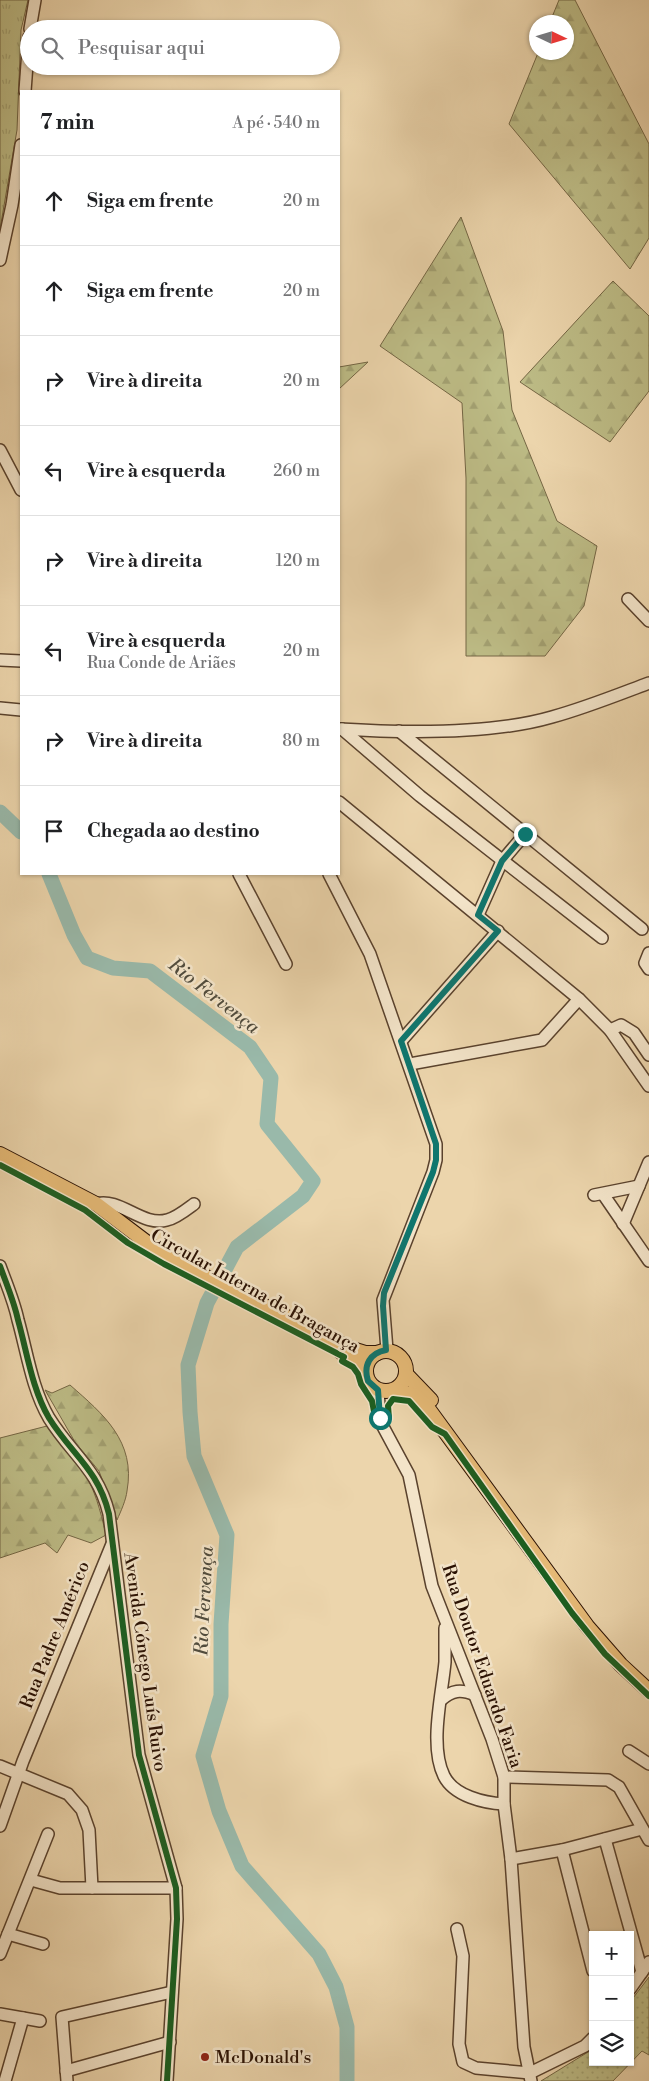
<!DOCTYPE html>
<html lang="pt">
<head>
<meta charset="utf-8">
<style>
	:root { --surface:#fff; --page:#f6f6f6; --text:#202124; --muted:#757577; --line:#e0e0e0 }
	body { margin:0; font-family:"Libre Bodoni",serif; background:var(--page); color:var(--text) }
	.controls { position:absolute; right:15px; bottom:15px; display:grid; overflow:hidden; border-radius:0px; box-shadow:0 1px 4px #0004 }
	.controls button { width:45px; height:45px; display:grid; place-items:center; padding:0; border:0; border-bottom:1px solid var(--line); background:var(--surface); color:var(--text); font:25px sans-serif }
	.compass { position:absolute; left:529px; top:15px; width:45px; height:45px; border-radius:50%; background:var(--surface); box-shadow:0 1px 4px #0004; rotate:94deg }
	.stop { position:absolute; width:15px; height:15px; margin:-11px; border:4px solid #0f766e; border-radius:50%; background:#fff }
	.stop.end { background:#0f766e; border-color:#fff; box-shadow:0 1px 5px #0008 }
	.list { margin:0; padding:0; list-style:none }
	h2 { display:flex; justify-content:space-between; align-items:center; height:65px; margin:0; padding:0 20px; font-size:21px }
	h2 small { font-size:16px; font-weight:400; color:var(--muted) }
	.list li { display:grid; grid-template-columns:32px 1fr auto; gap:15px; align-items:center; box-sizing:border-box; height:90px; padding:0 20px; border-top:1px solid var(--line) }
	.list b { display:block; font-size:19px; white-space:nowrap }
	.list p { margin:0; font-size:16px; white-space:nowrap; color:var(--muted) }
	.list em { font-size:16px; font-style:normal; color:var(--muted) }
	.icon { flex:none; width:28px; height:28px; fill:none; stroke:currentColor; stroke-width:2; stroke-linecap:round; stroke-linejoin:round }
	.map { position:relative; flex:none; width:649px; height:2081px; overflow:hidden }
	.search { position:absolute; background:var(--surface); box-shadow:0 1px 4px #0004; left:20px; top:20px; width:320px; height:55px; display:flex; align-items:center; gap:12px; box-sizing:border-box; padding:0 18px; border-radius:28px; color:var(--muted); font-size:19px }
	.panel { position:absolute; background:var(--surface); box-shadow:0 1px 4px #0004; left:20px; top:90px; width:320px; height:785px; border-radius:0px }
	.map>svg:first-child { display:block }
	.grass { fill:url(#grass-tufts); stroke:#746644 }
	.forest { fill:url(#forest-firs); stroke:#746644 }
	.park { fill:url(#park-dots); stroke:#746644 }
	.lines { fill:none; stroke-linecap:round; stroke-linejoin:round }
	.river { stroke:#99b9aa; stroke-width:15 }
	.minor-casing { stroke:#5a422d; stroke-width:14 }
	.major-casing { stroke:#2a1103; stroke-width:16 }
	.minor { stroke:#f3e4c9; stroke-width:11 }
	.major { stroke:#e6ba76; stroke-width:14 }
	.cycleway-casing { stroke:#f3e4c9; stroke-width:9 }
	.cycleway { stroke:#1b5e20; stroke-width:6 }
	.route { stroke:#0f766e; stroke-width:6 }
	.poi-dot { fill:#8f2418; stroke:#f3e4c9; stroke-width:2 }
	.labels { text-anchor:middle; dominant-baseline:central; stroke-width:5; stroke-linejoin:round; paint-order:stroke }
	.street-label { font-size:18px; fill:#2a1103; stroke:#f3e4c9 }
	.poi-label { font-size:18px; fill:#2a1103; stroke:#f3e4c9; text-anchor:start }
	.water-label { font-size:19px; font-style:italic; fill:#514c3d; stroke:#f3e4c9 }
</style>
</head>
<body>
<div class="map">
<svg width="649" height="2081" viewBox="0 0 649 2081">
	<defs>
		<pattern id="grass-tufts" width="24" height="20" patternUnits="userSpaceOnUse" patternTransform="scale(1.25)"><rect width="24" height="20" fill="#bdbc86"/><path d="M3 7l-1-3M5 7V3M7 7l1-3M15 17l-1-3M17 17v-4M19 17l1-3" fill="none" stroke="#a3a172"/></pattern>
		<pattern id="forest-firs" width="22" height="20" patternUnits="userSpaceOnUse" patternTransform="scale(1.25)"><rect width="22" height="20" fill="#bdbc86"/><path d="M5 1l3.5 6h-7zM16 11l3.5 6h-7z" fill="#a3a172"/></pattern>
		<pattern id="park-dots" width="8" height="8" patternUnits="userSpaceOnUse" patternTransform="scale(1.25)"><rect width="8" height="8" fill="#bdbc86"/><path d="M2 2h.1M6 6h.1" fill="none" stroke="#a3a172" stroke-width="1.8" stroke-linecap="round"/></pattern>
	</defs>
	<rect width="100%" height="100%" fill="#ecd5ac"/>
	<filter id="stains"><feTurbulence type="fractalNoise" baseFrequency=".004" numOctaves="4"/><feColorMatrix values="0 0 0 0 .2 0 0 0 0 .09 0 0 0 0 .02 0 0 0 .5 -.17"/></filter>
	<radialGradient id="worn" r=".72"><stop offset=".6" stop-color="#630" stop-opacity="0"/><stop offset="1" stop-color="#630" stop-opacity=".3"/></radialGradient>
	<path class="grass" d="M 0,0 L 28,0 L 21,30 L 17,130 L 0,229 Z"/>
	<g class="forest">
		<path d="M 559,0 L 575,0 L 649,144 L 649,238 L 630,269 L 509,124 L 538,53 L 566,52 L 566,22 L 550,22 Z"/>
		<path d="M 461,217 L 503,331 L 512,410 L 557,521 L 597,546 L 584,606 L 545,656 L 466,656 L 466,478 L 462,403 L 380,346 Z"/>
		<path d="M 613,281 L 649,316 L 649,391 L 610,442 L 520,382 Z"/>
		<path d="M 368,362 L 339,389 L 339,367 Z"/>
		<path d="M 70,1385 C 103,1414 136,1441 127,1491 C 126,1500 121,1511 117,1520 L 99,1471 L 75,1442 L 45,1390 L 52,1393 Z"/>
		<path d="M 47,1426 C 84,1466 94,1481 106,1535 L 91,1543 L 68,1535 L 57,1553 L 45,1543 L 0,1558 L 0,1438 Z"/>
	</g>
	<path class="park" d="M 649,1977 L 649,2055 L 642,2051 L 613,2081 L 541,2081 L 593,2049 L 593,2062 L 630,2062 L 630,2002 Z"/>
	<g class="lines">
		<g class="river">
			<path d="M 0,812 L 21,832"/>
			<path d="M 49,874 L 74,935 L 87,958 L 113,968 L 150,971 L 250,1047 L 271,1078 L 267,1124 L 313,1181 L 303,1196 L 237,1247 L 207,1303 L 188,1365 L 190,1412 L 194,1456 L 227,1535 L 221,1624 L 221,1696 L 203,1756 L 219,1811 L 242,1866 L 319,1954 L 336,1987 L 347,2027 L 347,2081"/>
		</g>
		<defs>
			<g id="minor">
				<path d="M 30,29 L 35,0"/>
				<path d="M 25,91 L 29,37"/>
				<path d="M 0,260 L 12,205 L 21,145"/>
				<path d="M 0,450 L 21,490"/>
				<path d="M 628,599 L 649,621"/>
				<path d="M 0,660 L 21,661"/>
				<path d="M 0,708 L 21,710"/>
				<path d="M 340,729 C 405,733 490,735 552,717 C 585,708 617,695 649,683"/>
				<path d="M 342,729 L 420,796 L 602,938"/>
				<path d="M 399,731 L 642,929"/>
				<path d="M 339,802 L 579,999 L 610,1030 L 649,1086"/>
				<path d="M 239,874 L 286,964"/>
				<path d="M 329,874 L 370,954 L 436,1144 L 436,1160 L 433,1172 L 383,1300 L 387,1350"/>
				<path d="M 478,915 L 502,861 L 525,834"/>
				<path d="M 649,953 L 645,963 L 649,969"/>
				<path d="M 610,1030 L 621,1025 L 634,1033 L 649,1055"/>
				<path d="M 401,1041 L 498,931"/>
				<path d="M 410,1064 L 542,1040 L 579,999"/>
				<path d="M 603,1194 L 649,1261"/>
				<path d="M 594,1195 L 639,1186"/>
				<path d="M 96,1204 C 120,1197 142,1227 167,1220 C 176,1218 186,1210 194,1204"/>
				<path d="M 623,1224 L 649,1162"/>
				<path d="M 0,1266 C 6,1283 14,1301 18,1320 C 27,1352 32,1389 49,1418 C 72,1455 98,1469 109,1514 L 139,1755 L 176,1888 L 177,1919 L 167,2081"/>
				<path d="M 378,1390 L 380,1421 L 409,1475 L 432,1586 L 492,1739 L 504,1777 L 504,1804 L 511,1859 L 524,2047 L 531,2081"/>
				<path d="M 445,1628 C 445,1639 445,1651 445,1662 C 442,1695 429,1746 444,1776 C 454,1796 484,1803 504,1804"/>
				<path d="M 441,1700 C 452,1690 461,1689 475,1695"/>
				<path d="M 629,1751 L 649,1764"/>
				<path d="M 0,1766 L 68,1794 L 82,1810 L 89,1830 L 92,1888"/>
				<path d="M 504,1777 L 608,1780 L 619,1787 L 649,1840"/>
				<path d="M 0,1826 L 23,1761 L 112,1544"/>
				<path d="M 605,1839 L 642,1972"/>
				<path d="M 562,1850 L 593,1971"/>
				<path d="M 511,1859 L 562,1850 L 642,1829"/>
				<path d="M 31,1880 L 60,1888 L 176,1888"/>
				<path d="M 457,1929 L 463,1956 L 459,2044 L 463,2062 L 476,2068 L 530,2073 L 585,2046 L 593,2038"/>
				<path d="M 8,1934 L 43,1944"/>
				<path d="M 0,1954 L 48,1834"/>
				<path d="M 630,1989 L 649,1962"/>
				<path d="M 0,2014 L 40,2021"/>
				<path d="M 66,2071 L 170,2042"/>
				<path d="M 5,2081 L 23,2018"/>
				<path d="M 67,2081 L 62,2017 L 172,1992"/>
			</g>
			<g id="major">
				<path d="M 0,1154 L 96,1204 L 166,1257 L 349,1348 L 365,1353 L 377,1353"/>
				<circle cx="386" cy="1371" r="20"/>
				<path d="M 341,1352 L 352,1358 L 366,1371"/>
				<path d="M 406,1374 L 431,1400"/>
				<path d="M 395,1390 L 416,1396 L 427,1407 L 587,1626 L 621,1665 L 649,1691"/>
			</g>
		</defs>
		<use href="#minor" class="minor-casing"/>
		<use href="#major" class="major-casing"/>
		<use href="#minor" class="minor"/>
		<use href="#major" class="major"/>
		<defs>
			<g id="cycleway">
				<path d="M 0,1165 L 85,1210 L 128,1243 L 164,1264 L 344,1357 L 342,1361 L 353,1367 L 358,1374 L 361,1384 L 372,1401 L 376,1422 L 389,1418 L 388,1406 L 393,1399 L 409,1401 L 432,1427 L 445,1434 L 572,1613 L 605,1654 L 649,1696"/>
				<path d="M 0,1266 C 6,1283 14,1301 18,1320 C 27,1352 32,1389 49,1418 C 72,1455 98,1469 109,1514 L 139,1755 L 176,1888 L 177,1919 L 167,2081"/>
			</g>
		</defs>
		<use href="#cycleway" class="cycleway-casing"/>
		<use href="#cycleway" class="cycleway"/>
	</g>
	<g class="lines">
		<path class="route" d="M 380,1418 L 378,1390 L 368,1381 C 363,1365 370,1353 386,1350 L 383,1306 L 384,1293 L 433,1172 L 436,1160 L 436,1144 L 401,1041 L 498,931 L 478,915 L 502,861 L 525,834"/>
	</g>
	<circle class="poi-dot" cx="205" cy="2057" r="5"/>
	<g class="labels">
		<g class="street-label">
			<text transform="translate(255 1291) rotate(29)">Circular Interna de Bragança</text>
			<text transform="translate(55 1635) rotate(-68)">Rua Padre Américo</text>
			<text transform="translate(145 1662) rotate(82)">Avenida Cónego Luís Ruivo</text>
			<text transform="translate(482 1666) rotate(71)">Rua Doutor Eduardo Faria</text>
		</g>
		<g class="poi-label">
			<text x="215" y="2057">McDonald's</text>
		</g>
		<g class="water-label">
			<text transform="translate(214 996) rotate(38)">Rio Fervença</text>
			<text transform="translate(204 1601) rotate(-87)">Rio Fervença</text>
		</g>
	</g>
	<rect width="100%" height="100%" filter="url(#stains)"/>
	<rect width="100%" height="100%" fill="url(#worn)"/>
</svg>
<div class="controls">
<button>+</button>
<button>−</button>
<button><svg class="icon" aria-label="layers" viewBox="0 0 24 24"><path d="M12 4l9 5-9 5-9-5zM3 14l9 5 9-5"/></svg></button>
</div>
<svg class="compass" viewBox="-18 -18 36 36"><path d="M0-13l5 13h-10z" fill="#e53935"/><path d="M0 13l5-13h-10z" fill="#757577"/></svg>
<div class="stop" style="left:380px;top:1418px"></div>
<div class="stop end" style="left:525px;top:834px"></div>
<div class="search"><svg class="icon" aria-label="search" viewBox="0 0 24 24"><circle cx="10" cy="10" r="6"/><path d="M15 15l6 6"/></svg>Pesquisar aqui</div>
<section class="panel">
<h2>7 min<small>A pé · 540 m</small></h2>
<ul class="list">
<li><svg class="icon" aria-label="ahead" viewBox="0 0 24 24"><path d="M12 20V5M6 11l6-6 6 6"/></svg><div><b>Siga em frente</b></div><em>20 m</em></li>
<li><svg class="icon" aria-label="ahead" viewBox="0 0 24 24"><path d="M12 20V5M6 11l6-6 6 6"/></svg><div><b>Siga em frente</b></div><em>20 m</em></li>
<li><svg class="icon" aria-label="right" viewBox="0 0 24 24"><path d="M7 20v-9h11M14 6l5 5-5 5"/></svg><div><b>Vire à direita</b></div><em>20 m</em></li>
<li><svg class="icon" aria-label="left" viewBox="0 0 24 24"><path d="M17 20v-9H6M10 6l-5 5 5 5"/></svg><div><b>Vire à esquerda</b></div><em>260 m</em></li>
<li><svg class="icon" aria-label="right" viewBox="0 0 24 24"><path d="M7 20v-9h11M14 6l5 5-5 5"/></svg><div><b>Vire à direita</b></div><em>120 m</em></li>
<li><svg class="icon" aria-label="left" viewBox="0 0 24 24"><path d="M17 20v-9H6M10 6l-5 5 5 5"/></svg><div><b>Vire à esquerda</b><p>Rua Conde de Ariães</p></div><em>20 m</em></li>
<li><svg class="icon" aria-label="right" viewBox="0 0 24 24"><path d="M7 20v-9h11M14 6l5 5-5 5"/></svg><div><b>Vire à direita</b></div><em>80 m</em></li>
<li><svg class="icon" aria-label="arrive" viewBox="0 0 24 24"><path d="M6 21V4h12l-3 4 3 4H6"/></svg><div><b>Chegada ao destino</b></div></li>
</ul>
</section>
</div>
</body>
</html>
